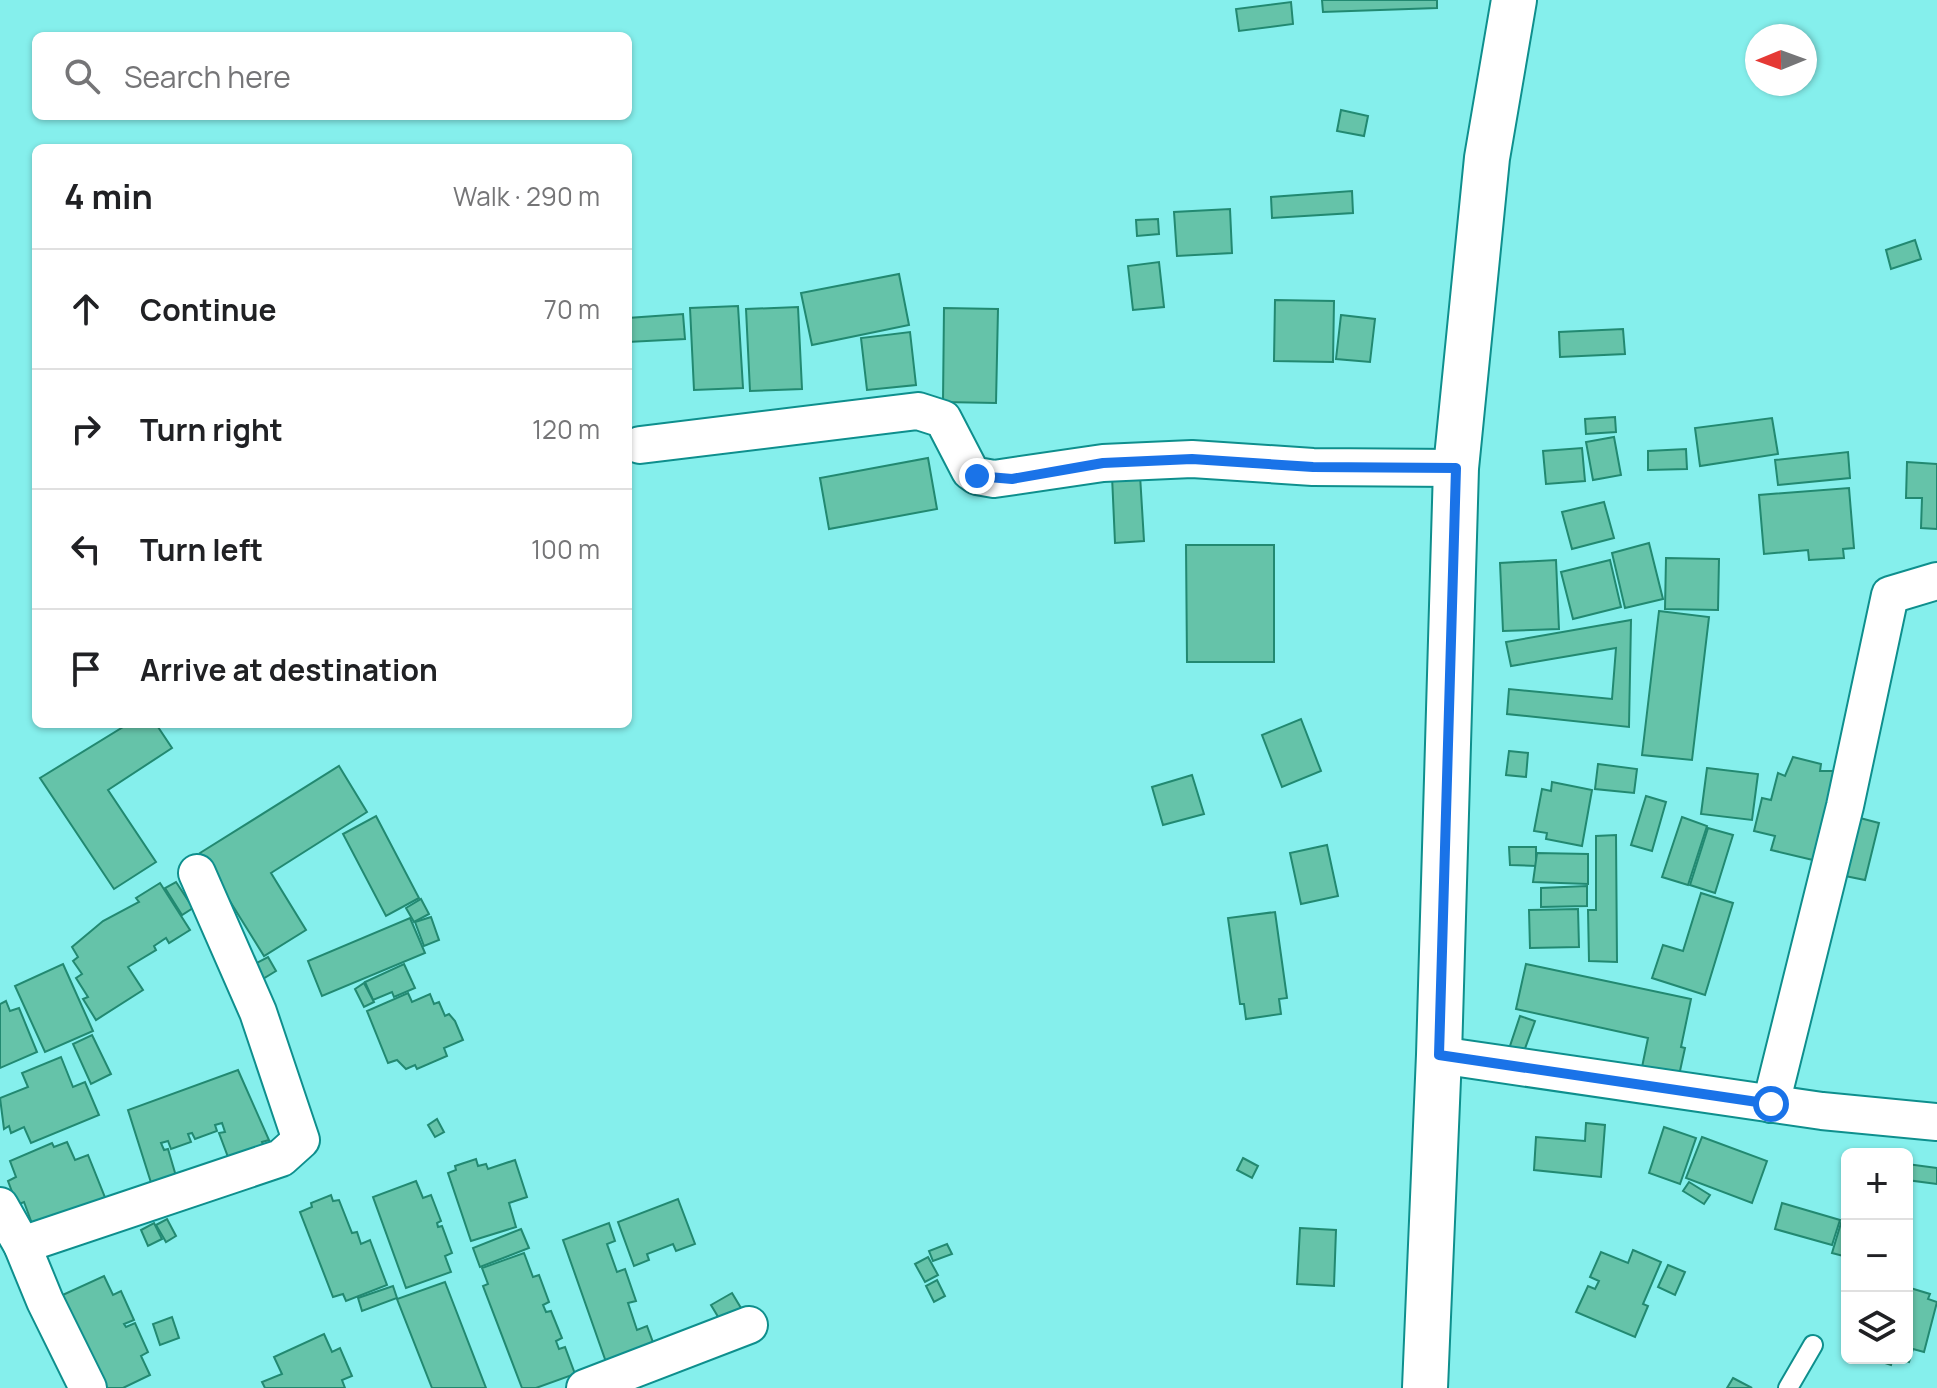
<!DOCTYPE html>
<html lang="en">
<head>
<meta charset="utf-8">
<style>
	:root { --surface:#fff; --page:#f2f2f2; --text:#202124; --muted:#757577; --line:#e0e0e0 }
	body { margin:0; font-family:Manrope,sans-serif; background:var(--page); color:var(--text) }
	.controls { position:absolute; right:24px; bottom:24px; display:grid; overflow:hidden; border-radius:12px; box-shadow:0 2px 6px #0004 }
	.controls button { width:72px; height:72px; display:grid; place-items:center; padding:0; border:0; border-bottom:2px solid var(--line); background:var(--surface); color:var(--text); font:40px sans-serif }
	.compass { position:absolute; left:1745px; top:24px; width:72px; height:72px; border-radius:50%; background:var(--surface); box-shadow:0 2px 6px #0004; rotate:269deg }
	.stop { position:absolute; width:24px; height:24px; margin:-18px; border:6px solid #1a73e8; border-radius:50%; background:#fff }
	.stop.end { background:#1a73e8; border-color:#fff; box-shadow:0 2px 8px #0008 }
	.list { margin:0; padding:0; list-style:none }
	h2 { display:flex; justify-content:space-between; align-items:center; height:104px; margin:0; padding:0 32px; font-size:34px }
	h2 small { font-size:26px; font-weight:400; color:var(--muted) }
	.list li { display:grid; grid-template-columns:52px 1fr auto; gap:24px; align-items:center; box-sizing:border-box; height:120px; padding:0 32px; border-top:2px solid var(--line) }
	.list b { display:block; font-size:30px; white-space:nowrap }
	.list em { font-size:26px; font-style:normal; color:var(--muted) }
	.icon { flex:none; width:44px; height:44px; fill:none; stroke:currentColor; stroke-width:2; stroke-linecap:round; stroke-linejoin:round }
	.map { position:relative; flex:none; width:1937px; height:1388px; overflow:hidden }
	.search { position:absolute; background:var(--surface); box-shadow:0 2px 6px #0004; left:32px; top:32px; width:600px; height:88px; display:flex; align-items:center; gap:20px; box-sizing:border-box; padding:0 28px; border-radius:12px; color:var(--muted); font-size:30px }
	.panel { position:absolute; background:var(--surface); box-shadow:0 2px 6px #0004; left:32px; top:144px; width:600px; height:584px; border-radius:12px }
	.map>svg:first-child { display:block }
	.building { fill:#65c3a9; stroke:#228971; stroke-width:2 }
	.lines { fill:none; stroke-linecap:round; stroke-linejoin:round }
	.lane-casing { stroke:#0e8f8d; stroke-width:22 }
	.street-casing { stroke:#0e8f8d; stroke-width:40 }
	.secondary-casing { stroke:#0e8f8d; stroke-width:48 }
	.lane { stroke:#fff; stroke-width:18 }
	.street { stroke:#fff; stroke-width:36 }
	.secondary { stroke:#fff; stroke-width:44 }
	.route { stroke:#1a73e8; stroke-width:10 }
</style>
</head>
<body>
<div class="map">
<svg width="1937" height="1388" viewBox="0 0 1937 1388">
	<rect width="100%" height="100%" fill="#85efec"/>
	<g class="building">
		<path d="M 1322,0 L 1437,0 L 1437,8 L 1323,12 Z"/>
		<path d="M 1291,2 L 1293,24 L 1239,31 L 1236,9 Z"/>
		<path d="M 1341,110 L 1368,116 L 1364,136 L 1337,131 Z"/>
		<path d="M 1352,191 L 1353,213 L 1272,218 L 1271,197 Z"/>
		<path d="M 1230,209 L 1232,253 L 1177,256 L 1174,212 Z"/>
		<path d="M 1158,219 L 1159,234 L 1137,236 L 1136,220 Z"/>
		<path d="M 1915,240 L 1921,259 L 1891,269 L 1886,250 Z"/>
		<path d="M 1159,262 L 1164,307 L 1133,310 L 1128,266 Z"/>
		<path d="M 899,274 L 909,325 L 812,345 L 801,293 Z"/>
		<path d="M 1275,300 L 1334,301 L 1333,362 L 1274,361 Z"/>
		<path d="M 738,306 L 743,388 L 694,390 L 690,308 Z"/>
		<path d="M 798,307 L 802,389 L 750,391 L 746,309 Z"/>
		<path d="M 944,308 L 998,309 L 996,403 L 943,402 Z"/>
		<path d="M 683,314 L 685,339 L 628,342 L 628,318 Z"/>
		<path d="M 1341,315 L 1375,319 L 1370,362 L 1336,359 Z"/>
		<path d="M 1623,329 L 1625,354 L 1560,357 L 1559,332 Z"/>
		<path d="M 910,332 L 916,385 L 867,390 L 861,338 Z"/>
		<path d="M 1615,417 L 1616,432 L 1586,434 L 1585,419 Z"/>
		<path d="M 1772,418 L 1778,454 L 1700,466 L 1695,428 Z"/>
		<path d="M 1614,437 L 1621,475 L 1593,480 L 1586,442 Z"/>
		<path d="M 1582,448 L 1585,481 L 1546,484 L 1543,451 Z"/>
		<path d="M 1686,449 L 1687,469 L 1648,470 L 1648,451 Z"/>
		<path d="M 1848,452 L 1850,478 L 1778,485 L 1775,460 Z"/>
		<path d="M 928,458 L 937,509 L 829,529 L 820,478 Z"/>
		<path d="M 1907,462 L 1937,464 L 1937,529 L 1921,528 L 1922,498 L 1906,498 Z"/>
		<path d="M 1140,475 L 1144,541 L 1115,543 L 1112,476 Z"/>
		<path d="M 1849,488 L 1854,548 L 1843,549 L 1844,558 L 1809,560 L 1808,550 L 1764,554 L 1759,495 Z"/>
		<path d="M 1604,502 L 1614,538 L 1572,549 L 1562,512 Z"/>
		<path d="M 1649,543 L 1663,599 L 1625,608 L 1612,553 Z"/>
		<path d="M 1186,545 L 1274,545 L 1274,662 L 1187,662 Z"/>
		<path d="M 1666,558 L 1719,559 L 1718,610 L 1665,609 Z"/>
		<path d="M 1556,560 L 1559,629 L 1503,631 L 1500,563 Z"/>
		<path d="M 1610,560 L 1621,607 L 1573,619 L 1561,572 Z"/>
		<path d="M 1659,611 L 1709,617 L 1692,760 L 1642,755 Z"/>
		<path d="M 1631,620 L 1629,727 L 1507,714 L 1509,689 L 1612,699 L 1616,648 L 1511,666 L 1506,642 Z"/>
		<path d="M 1301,719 L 1321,771 L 1282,787 L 1262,735 Z"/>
		<path d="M 128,724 L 156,724 L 172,748 L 108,790 L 156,862 L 114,889 L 40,778 Z"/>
		<path d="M 1509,751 L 1528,753 L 1526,777 L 1506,775 Z"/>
		<path d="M 1793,757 L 1821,764 L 1820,771 L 1836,771 L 1813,860 L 1771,850 L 1775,836 L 1754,831 L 1762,798 L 1771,800 L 1778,773 L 1785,776 Z"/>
		<path d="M 1598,764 L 1637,769 L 1634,793 L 1595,789 Z"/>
		<path d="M 339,766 L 367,812 L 271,873 L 306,930 L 264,956 L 200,853 Z"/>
		<path d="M 1707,768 L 1758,774 L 1752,820 L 1701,814 Z"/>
		<path d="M 1192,775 L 1204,814 L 1163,825 L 1152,787 Z"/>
		<path d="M 1552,782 L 1592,790 L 1582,846 L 1546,839 L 1547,833 L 1534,831 L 1542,789 L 1551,791 Z"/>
		<path d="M 1646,796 L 1666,802 L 1652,851 L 1631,845 Z"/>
		<path d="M 376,816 L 419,898 L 386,916 L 343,834 Z"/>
		<path d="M 1682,817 L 1707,826 L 1688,885 L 1662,877 Z"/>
		<path d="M 1860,818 L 1879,823 L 1865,880 L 1845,876 Z"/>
		<path d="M 1708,828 L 1733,835 L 1715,893 L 1690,885 Z"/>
		<path d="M 1616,835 L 1617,962 L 1589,961 L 1588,910 L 1596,910 L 1596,836 Z"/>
		<path d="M 1327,845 L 1338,896 L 1301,904 L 1290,853 Z"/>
		<path d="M 1509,847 L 1536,847 L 1536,866 L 1510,865 Z"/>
		<path d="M 1537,853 L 1588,854 L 1588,884 L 1533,882 Z"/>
		<path d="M 176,882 L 193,908 L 182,915 L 165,888 Z"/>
		<path d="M 160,883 L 190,930 L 169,943 L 166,938 L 154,946 L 156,950 L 128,967 L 143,990 L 96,1020 L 83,999 L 88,997 L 76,978 L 82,974 L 73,961 L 78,957 L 72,947 L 103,921 L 139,902 L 136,898 Z"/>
		<path d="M 1587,886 L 1587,906 L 1541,907 L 1541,888 Z"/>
		<path d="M 1701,893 L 1733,903 L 1705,995 L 1652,978 L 1663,945 L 1683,951 Z"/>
		<path d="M 421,899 L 429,914 L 414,922 L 406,908 Z"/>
		<path d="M 1578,909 L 1579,947 L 1530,948 L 1529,910 Z"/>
		<path d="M 1275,912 L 1287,998 L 1279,999 L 1281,1014 L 1246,1019 L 1244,1004 L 1240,1004 L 1228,918 Z"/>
		<path d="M 431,917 L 439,940 L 424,946 L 415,922 Z"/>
		<path d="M 410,918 L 425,953 L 322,996 L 308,961 Z"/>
		<path d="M 268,957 L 276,971 L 261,980 L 253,965 Z"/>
		<path d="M 63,964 L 93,1031 L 45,1052 L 15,986 Z"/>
		<path d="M 404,964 L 415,988 L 394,997 L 392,992 L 373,1000 L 365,982 Z"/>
		<path d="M 1526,964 L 1691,999 L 1681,1047 L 1685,1048 L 1678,1080 L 1641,1072 L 1648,1038 L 1516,1009 Z"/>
		<path d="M 364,983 L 374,1002 L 364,1007 L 355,989 Z"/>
		<path d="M 408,993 L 412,1002 L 430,994 L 434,1004 L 439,1002 L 445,1016 L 449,1014 L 455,1021 L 463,1040 L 444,1048 L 447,1056 L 417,1069 L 415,1065 L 406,1069 L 397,1060 L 388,1063 L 367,1011 Z"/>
		<path d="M 6,1001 L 10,1011 L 19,1008 L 37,1052 L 0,1068 L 0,1004 Z"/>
		<path d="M 1520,1016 L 1535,1021 L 1523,1054 L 1509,1049 Z"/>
		<path d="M 92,1035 L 111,1074 L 91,1084 L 73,1044 Z"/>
		<path d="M 61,1057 L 73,1087 L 85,1082 L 99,1115 L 31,1143 L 24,1127 L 11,1133 L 9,1126 L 4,1129 L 0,1098 L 28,1087 L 22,1073 Z"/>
		<path d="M 238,1070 L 269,1140 L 262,1142 L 266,1153 L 231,1165 L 219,1133 L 225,1132 L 222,1123 L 215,1125 L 217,1131 L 195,1139 L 192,1133 L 188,1134 L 191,1142 L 171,1149 L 168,1141 L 161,1143 L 164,1150 L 168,1149 L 178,1183 L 154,1192 L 128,1110 Z"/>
		<path d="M 437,1119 L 444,1132 L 435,1137 L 428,1125 Z"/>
		<path d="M 1586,1123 L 1605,1125 L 1601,1177 L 1534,1170 L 1536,1137 L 1585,1141 Z"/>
		<path d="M 1664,1127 L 1696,1138 L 1680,1184 L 1649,1173 Z"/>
		<path d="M 1702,1137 L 1767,1161 L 1752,1203 L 1686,1178 Z"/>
		<path d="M 67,1142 L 75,1160 L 88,1155 L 108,1205 L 34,1229 L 24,1202 L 17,1205 L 8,1181 L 16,1177 L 10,1161 L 52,1143 L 54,1147 Z"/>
		<path d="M 1243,1158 L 1258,1166 L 1252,1178 L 1237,1170 Z"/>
		<path d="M 476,1159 L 478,1166 L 486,1164 L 488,1169 L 515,1160 L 527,1197 L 509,1203 L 516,1227 L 471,1241 L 448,1173 L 456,1170 L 455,1166 Z"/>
		<path d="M 1907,1164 L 1937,1168 L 1937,1184 L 1907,1180 Z"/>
		<path d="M 416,1181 L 423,1198 L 431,1195 L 441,1221 L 437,1223 L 438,1227 L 442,1226 L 452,1253 L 445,1256 L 451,1272 L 406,1288 L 373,1197 Z"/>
		<path d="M 1689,1182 L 1710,1195 L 1704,1204 L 1683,1191 Z"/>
		<path d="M 331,1195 L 333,1201 L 339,1200 L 352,1233 L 357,1232 L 361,1244 L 370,1240 L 387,1285 L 346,1301 L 343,1294 L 333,1297 L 300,1212 L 312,1207 L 311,1203 Z"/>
		<path d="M 678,1199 L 695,1244 L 676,1251 L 673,1244 L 647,1254 L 649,1260 L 634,1266 L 618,1222 Z"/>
		<path d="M 1782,1203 L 1840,1220 L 1832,1245 L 1775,1229 Z"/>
		<path d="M 1847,1203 L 1847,1257 L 1832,1253 Z"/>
		<path d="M 167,1219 L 176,1236 L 166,1242 L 156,1225 Z"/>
		<path d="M 154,1223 L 162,1239 L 148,1246 L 141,1230 Z"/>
		<path d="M 609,1223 L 615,1241 L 607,1244 L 617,1272 L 625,1269 L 636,1301 L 628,1303 L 637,1330 L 647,1326 L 654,1345 L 606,1362 L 563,1240 Z"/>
		<path d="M 1300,1228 L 1336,1230 L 1334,1286 L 1297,1284 Z"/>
		<path d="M 521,1229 L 529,1248 L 480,1267 L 473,1248 Z"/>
		<path d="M 947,1244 L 952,1254 L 933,1261 L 929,1251 Z"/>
		<path d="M 1633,1250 L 1661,1262 L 1643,1304 L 1648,1306 L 1635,1337 L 1576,1312 L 1588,1286 L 1595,1289 L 1599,1281 L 1590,1277 L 1601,1252 L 1628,1263 Z"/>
		<path d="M 524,1253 L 533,1277 L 539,1275 L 549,1302 L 543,1305 L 546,1312 L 551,1311 L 562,1338 L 556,1341 L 559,1349 L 565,1347 L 575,1374 L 536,1388 L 522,1388 L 483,1286 L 488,1284 L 482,1268 Z"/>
		<path d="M 928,1257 L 938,1275 L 925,1282 L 915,1264 Z"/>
		<path d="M 1668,1265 L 1685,1272 L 1675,1295 L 1658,1287 Z"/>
		<path d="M 104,1276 L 113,1295 L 121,1291 L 134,1320 L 124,1324 L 126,1327 L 135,1323 L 148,1352 L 141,1356 L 150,1375 L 123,1388 L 97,1388 L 56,1298 Z"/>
		<path d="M 937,1280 L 945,1296 L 934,1302 L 926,1286 Z"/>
		<path d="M 445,1282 L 486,1388 L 432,1388 L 397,1299 Z"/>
		<path d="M 393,1286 L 397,1298 L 362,1311 L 358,1298 Z"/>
		<path d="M 1907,1287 L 1930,1294 L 1928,1299 L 1937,1302 L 1924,1352 L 1913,1349 L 1909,1362 L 1895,1358 L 1907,1358 Z"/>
		<path d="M 732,1293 L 744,1313 L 723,1325 L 711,1305 Z"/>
		<path d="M 172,1317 L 179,1338 L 160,1345 L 153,1324 Z"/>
		<path d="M 324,1334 L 332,1352 L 340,1348 L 352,1376 L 342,1380 L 345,1388 L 265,1388 L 262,1382 L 282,1374 L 274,1357 Z"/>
		<path d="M 1870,1358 L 1893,1358 L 1891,1365 Z"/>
		<path d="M 1733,1378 L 1752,1388 L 1727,1388 Z"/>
	</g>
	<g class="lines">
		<defs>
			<path id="lane" d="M 1788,1388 L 1813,1345"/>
			<g id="street">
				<path d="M 640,445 L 918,411 L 943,419 L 970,471 L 977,476 L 994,479 L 1103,463 L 1192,459 L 1313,467 L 1456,468"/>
				<path d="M 1439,1055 L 1822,1111 L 1937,1122"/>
				<path d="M 1771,1104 L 1845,806 L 1890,595 L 1937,581"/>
				<path d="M 0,1206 L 22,1245 L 45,1301 L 88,1388"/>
				<path d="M 22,1245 L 281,1158 L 301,1140 L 258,1012 L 197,873"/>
				<path d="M 585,1388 L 749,1325"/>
			</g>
			<path id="secondary" d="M 1425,1388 L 1439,1055 L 1456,468 L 1487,158 L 1514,0"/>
		</defs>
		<use href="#lane" class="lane-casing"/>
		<use href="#street" class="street-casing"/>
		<use href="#secondary" class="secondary-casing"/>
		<use href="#lane" class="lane"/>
		<use href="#street" class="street"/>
		<use href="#secondary" class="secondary"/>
	</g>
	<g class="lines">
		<path class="route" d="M 977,476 L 1012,479 L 1103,463 L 1192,459 L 1313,467 L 1456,468 L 1439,1055 L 1771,1104"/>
	</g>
</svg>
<div class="controls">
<button>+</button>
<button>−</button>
<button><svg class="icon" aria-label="layers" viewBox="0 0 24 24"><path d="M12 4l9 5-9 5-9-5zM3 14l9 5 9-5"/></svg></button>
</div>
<svg class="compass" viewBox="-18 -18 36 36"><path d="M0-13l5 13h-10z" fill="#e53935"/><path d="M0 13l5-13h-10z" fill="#757577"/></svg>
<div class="stop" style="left:1771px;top:1104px"></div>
<div class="stop end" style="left:977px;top:476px"></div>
<div class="search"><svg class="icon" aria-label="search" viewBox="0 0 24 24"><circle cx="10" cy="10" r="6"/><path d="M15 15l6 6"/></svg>Search here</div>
<section class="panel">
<h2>4 min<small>Walk · 290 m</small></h2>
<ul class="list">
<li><svg class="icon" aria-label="ahead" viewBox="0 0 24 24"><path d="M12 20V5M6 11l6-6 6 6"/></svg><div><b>Continue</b></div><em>70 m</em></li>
<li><svg class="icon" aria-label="right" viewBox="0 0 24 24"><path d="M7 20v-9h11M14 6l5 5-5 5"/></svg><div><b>Turn right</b></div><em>120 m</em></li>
<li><svg class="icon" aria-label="left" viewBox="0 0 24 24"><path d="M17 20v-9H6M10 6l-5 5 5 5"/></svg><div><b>Turn left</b></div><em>100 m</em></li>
<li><svg class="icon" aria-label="arrive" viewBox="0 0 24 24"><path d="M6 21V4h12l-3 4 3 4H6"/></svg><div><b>Arrive at destination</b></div></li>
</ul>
</section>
</div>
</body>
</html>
